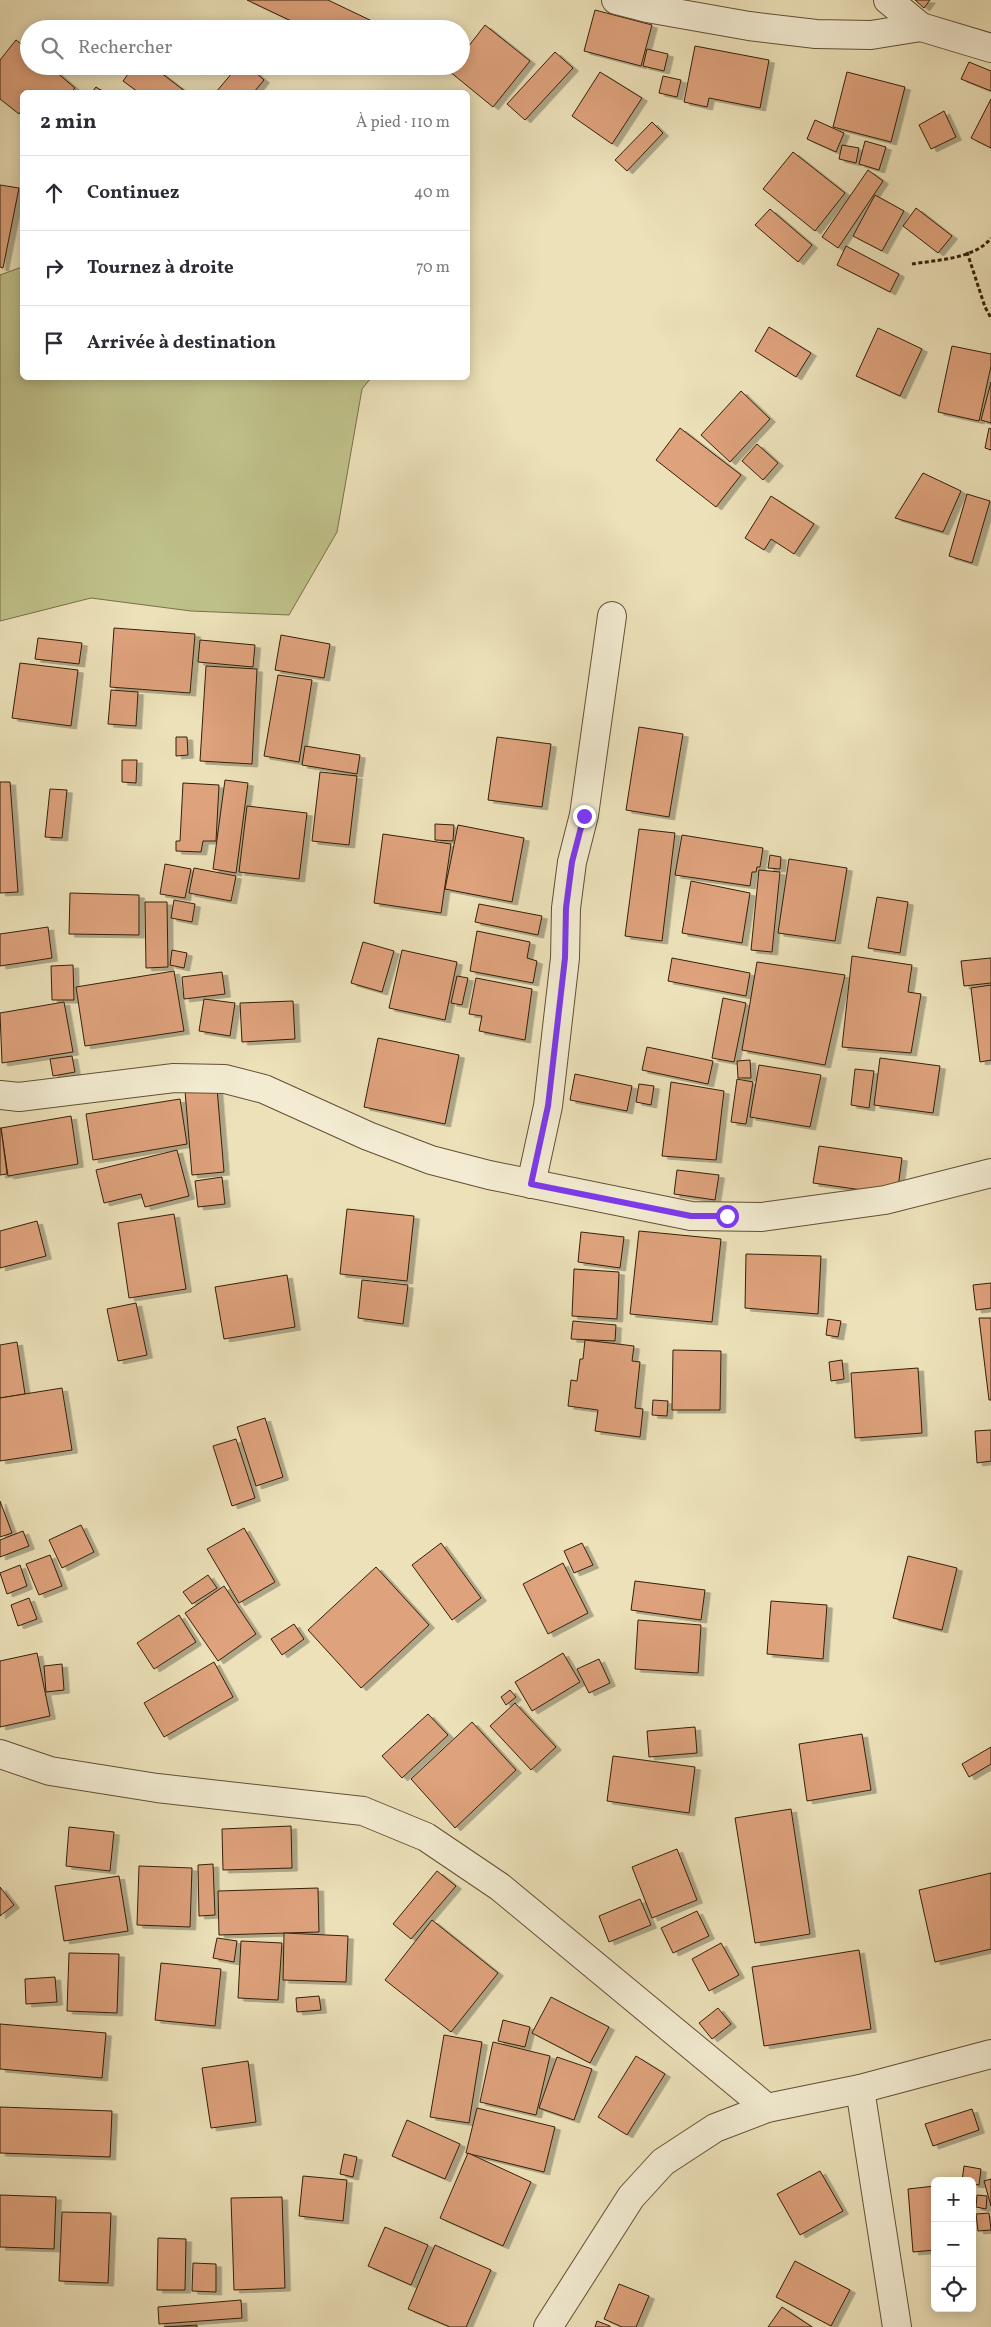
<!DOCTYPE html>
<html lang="fr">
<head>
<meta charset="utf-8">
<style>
	:root { --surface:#fff; --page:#f2f2f3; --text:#2b2b33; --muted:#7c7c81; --line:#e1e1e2 }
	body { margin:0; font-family:Vollkorn,serif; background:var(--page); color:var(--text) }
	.controls { position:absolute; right:15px; bottom:15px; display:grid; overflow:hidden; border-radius:8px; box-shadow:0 2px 12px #0003 }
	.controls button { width:45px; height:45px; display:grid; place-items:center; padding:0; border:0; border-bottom:1px solid var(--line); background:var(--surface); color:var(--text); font:25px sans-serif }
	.stop { position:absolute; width:15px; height:15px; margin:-11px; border:4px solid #7c3aed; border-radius:50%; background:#fff }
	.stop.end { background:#7c3aed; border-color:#fff; box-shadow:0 1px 5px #0008 }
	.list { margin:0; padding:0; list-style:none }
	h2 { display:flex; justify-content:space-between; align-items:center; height:65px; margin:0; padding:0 20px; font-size:21px }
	h2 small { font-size:16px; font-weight:400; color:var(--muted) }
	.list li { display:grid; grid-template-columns:32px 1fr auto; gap:15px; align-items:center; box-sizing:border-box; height:75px; padding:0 20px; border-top:1px solid var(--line) }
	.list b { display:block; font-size:19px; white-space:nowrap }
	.list em { font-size:16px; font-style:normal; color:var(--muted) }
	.icon { flex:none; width:28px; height:28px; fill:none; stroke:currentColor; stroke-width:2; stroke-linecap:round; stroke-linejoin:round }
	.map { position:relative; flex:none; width:991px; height:2327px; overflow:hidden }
	.search { position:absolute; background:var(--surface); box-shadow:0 2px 12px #0003; left:20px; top:20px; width:450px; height:55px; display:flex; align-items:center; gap:12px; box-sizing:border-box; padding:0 18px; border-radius:28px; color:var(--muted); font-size:19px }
	.panel { position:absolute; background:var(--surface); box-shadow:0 2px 12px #0003; left:20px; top:90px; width:450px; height:290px; border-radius:8px }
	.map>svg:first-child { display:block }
	.green { fill:#bfc18a; stroke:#7a7049 }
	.building { fill:#dea27c; stroke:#351f08; filter:url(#shadow) }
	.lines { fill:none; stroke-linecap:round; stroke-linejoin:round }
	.minor-casing { stroke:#635034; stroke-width:30 }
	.path { stroke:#351f08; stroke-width:3; stroke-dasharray:4 2.5; stroke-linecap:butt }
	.minor { stroke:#f3ecd2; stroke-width:28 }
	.route { stroke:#7c3aed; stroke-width:6 }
</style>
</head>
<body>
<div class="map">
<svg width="991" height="2327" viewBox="0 0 991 2327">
	<defs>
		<filter id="shadow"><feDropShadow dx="5.5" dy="3" stdDeviation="0" flood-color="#0004"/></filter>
	</defs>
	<rect width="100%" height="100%" fill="#ece1b9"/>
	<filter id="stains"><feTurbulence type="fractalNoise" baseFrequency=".004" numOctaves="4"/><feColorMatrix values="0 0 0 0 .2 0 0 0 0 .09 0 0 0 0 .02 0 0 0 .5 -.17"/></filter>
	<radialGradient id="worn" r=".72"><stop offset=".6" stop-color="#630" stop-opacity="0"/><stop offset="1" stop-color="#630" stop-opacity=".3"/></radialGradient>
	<path class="green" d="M 22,267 L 22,378 L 371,378 L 362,389 L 337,532 L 289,615 L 191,611 L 91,598 L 0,621 L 0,275 Z"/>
	<g class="building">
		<path d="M 247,0 L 328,0 L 374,22 L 371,29 L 308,29 Z"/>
		<path d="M 915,0 L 930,0 L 924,8 Z"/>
		<path d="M 595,10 L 652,25 L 641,66 L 584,51 Z"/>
		<path d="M 485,25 L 530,61 L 493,107 L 449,71 L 453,66 L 461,66 L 461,56 Z"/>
		<path d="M 16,40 L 29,50 L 29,66 L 49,66 L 75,88 L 71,92 L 22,92 L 22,110 L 19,114 L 0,99 L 0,60 Z"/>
		<path d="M 695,46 L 769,60 L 760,108 L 709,98 L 707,107 L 684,102 Z"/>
		<path d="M 647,49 L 668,54 L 664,71 L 643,66 Z"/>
		<path d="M 555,52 L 573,68 L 525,120 L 507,104 Z"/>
		<path d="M 969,62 L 991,71 L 991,91 L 961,79 Z"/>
		<path d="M 134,66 L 152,66 L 186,92 L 138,92 L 123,81 Z"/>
		<path d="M 238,66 L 248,66 L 264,80 L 254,92 L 216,92 Z"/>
		<path d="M 600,72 L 642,98 L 612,144 L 572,116 Z"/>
		<path d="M 847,72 L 905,87 L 891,142 L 833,127 Z"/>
		<path d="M 663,76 L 681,80 L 677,97 L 659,93 Z"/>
		<path d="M 96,87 L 99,89 L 105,92 L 92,92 Z"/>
		<path d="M 991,99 L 991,148 L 971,138 Z"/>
		<path d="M 944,111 L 956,137 L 931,149 L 919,125 Z"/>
		<path d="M 815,120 L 844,133 L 836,152 L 807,139 Z"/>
		<path d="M 652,122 L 663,133 L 627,171 L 615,160 Z"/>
		<path d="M 865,141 L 886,147 L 879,170 L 859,164 Z"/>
		<path d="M 842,145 L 859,148 L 856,163 L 839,159 Z"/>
		<path d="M 793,152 L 845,193 L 815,231 L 763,189 Z"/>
		<path d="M 868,170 L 883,181 L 838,248 L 822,237 Z"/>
		<path d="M 0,185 L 19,188 L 3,268 L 0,267 Z"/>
		<path d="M 875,195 L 904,211 L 882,251 L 853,236 Z"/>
		<path d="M 916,208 L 952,236 L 938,253 L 903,226 Z"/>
		<path d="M 770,209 L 812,245 L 798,262 L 755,225 Z"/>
		<path d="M 846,246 L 899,274 L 890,292 L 837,265 Z"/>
		<path d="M 769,327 L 811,353 L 796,377 L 755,351 Z"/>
		<path d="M 878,328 L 922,349 L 900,396 L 856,376 Z"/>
		<path d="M 952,346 L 991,354 L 991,366 L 979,421 L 938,412 Z"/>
		<path d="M 991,382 L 991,423 L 981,420 Z"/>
		<path d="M 741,391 L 770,419 L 730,462 L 701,435 Z"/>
		<path d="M 680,428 L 741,475 L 716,507 L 656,460 Z"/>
		<path d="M 989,428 L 991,429 L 991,450 L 985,448 Z"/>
		<path d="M 757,444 L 778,463 L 763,480 L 742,461 Z"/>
		<path d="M 923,473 L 961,491 L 943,532 L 895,518 Z"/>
		<path d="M 967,494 L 990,501 L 972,563 L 949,556 Z"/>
		<path d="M 771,496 L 814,524 L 794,554 L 771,539 L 764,550 L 745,538 Z"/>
		<path d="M 114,628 L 195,634 L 190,693 L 110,687 Z"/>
		<path d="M 281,635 L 330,644 L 324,678 L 275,670 Z"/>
		<path d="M 38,638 L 82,643 L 79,664 L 35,659 Z"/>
		<path d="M 200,640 L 255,645 L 253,667 L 198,662 Z"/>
		<path d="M 20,663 L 78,670 L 71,726 L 12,718 Z"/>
		<path d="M 206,666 L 257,669 L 252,764 L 200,761 Z"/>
		<path d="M 278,675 L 312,680 L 299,762 L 264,756 Z"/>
		<path d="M 111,690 L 138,692 L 136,726 L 108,724 Z"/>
		<path d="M 639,727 L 683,734 L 669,817 L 626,810 Z"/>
		<path d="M 176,737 L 187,737 L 188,755 L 176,756 Z"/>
		<path d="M 497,737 L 551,744 L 542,807 L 488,800 Z"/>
		<path d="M 305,746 L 360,755 L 357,774 L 302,765 Z"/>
		<path d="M 122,760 L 137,760 L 136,783 L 122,782 Z"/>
		<path d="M 320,772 L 357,776 L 349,845 L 312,841 Z"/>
		<path d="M 225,780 L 248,783 L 236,873 L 213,869 Z"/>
		<path d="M 0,782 L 10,782 L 18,892 L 0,893 Z"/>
		<path d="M 183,783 L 219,785 L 216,841 L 203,841 L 201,852 L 176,851 L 176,841 L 180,841 Z"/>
		<path d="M 50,789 L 67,790 L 62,838 L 45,837 Z"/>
		<path d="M 247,806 L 307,813 L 299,879 L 239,872 Z"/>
		<path d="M 435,824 L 454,825 L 453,841 L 435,840 Z"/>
		<path d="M 458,825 L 524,838 L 512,902 L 445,889 Z"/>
		<path d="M 639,829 L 675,833 L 662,941 L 625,936 Z"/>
		<path d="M 383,834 L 451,844 L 441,913 L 374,903 Z"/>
		<path d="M 682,835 L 763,848 L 760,867 L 757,867 L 756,872 L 752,872 L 750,886 L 675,875 Z"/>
		<path d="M 770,855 L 781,857 L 780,869 L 768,868 Z"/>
		<path d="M 789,859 L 847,868 L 835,941 L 778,933 Z"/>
		<path d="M 165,864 L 191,869 L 185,898 L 160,894 Z"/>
		<path d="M 194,868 L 236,876 L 231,901 L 189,893 Z"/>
		<path d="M 759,870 L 780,872 L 772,952 L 751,950 Z"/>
		<path d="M 691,881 L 750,893 L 742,943 L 682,933 Z"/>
		<path d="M 70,893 L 139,895 L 139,935 L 69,934 Z"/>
		<path d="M 877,897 L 908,902 L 900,953 L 868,948 Z"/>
		<path d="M 174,900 L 195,904 L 192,922 L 171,918 Z"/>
		<path d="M 145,902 L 167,902 L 168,967 L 146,968 Z"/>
		<path d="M 479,904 L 542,916 L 538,935 L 475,922 Z"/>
		<path d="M 48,927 L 52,958 L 0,966 L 0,934 Z"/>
		<path d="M 477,931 L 530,942 L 527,958 L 537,961 L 533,983 L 470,971 Z"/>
		<path d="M 363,942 L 394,951 L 382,992 L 351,983 Z"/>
		<path d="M 172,950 L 187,953 L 184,968 L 170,965 Z"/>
		<path d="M 402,950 L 457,962 L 445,1020 L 389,1008 Z"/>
		<path d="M 852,956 L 912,965 L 908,992 L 921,994 L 911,1053 L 842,1047 Z"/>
		<path d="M 672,958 L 750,973 L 746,996 L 668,981 Z"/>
		<path d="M 991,958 L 991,983 L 964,986 L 961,961 Z"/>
		<path d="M 757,962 L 845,975 L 825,1065 L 742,1050 Z"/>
		<path d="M 73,965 L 74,1000 L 52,1000 L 51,966 Z"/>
		<path d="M 174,971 L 184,1031 L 85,1046 L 76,987 Z"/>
		<path d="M 222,972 L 225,994 L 184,999 L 182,977 Z"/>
		<path d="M 457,976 L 468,978 L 462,1005 L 451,1003 Z"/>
		<path d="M 476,978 L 532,989 L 525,1040 L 479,1031 L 482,1016 L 469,1014 Z"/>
		<path d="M 991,985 L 991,1060 L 980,1062 L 971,988 Z"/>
		<path d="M 723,998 L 746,1003 L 734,1062 L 712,1058 Z"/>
		<path d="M 204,999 L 235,1003 L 230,1036 L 199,1031 Z"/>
		<path d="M 293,1001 L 295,1039 L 242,1042 L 240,1003 Z"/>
		<path d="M 64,1002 L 73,1052 L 2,1063 L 0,1013 Z"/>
		<path d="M 378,1038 L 459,1055 L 445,1124 L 364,1107 Z"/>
		<path d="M 647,1047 L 713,1061 L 708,1084 L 642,1070 Z"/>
		<path d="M 72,1056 L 75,1072 L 53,1076 L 50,1059 Z"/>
		<path d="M 880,1058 L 940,1066 L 933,1113 L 874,1105 Z"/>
		<path d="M 750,1060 L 751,1078 L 738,1078 L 737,1061 Z"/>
		<path d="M 759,1065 L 821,1075 L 810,1127 L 750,1117 Z"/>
		<path d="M 855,1069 L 874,1071 L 869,1108 L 851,1105 Z"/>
		<path d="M 575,1074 L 632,1086 L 627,1111 L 570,1100 Z"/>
		<path d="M 737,1079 L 753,1082 L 746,1124 L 731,1122 Z"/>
		<path d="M 671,1082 L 724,1091 L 716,1160 L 662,1156 Z"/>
		<path d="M 639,1084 L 654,1086 L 651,1105 L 636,1102 Z"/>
		<path d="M 217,1088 L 224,1172 L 192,1175 L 185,1091 Z"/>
		<path d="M 180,1099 L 187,1144 L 93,1160 L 86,1114 Z"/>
		<path d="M 71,1116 L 78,1164 L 8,1176 L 1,1128 Z"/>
		<path d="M 1,1128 L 7,1174 L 0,1175 L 0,1128 Z"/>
		<path d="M 819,1146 L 902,1158 L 897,1195 L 813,1183 Z"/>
		<path d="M 177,1150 L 189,1196 L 145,1207 L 141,1194 L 104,1203 L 96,1170 Z"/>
		<path d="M 677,1170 L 719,1175 L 715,1200 L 674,1194 Z"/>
		<path d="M 222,1177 L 225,1204 L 198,1207 L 195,1181 Z"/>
		<path d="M 347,1209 L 414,1216 L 407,1281 L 340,1274 Z"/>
		<path d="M 174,1214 L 186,1289 L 129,1298 L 118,1223 Z"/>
		<path d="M 37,1221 L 46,1256 L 0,1268 L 0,1231 Z"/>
		<path d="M 639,1231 L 721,1239 L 712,1322 L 630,1314 Z"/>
		<path d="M 581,1232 L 624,1237 L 620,1268 L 578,1262 Z"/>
		<path d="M 746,1254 L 821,1256 L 818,1314 L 745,1308 Z"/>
		<path d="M 574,1269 L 619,1272 L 617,1319 L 572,1316 Z"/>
		<path d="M 287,1275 L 295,1327 L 224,1339 L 215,1287 Z"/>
		<path d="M 362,1280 L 408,1285 L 403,1324 L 358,1318 Z"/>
		<path d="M 991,1283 L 991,1308 L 976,1310 L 973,1285 Z"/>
		<path d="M 136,1303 L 147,1355 L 118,1361 L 107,1309 Z"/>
		<path d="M 979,1318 L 991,1318 L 991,1400 L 989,1400 Z"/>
		<path d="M 828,1319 L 841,1321 L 838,1337 L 826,1335 Z"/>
		<path d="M 573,1321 L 616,1325 L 615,1341 L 571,1339 Z"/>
		<path d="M 585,1340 L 634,1346 L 632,1361 L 640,1362 L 635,1408 L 643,1409 L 640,1437 L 595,1431 L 598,1410 L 568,1406 L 571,1380 L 577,1381 L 580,1359 L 583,1359 Z"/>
		<path d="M 17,1342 L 25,1394 L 0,1398 L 0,1345 Z"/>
		<path d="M 673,1350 L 721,1351 L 720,1410 L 672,1410 Z"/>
		<path d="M 842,1360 L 844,1379 L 831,1381 L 829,1362 Z"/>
		<path d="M 918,1368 L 922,1433 L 855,1438 L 851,1373 Z"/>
		<path d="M 62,1388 L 72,1450 L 0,1461 L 0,1398 Z"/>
		<path d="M 653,1400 L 668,1401 L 667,1416 L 652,1415 Z"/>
		<path d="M 265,1418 L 283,1477 L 256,1486 L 237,1427 Z"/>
		<path d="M 991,1430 L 991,1461 L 977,1463 L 975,1431 Z"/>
		<path d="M 236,1439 L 255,1498 L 232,1506 L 213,1446 Z"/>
		<path d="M 0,1501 L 12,1533 L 0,1537 Z"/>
		<path d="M 81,1525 L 94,1552 L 62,1568 L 49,1540 Z"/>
		<path d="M 244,1528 L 275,1582 L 239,1603 L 207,1549 Z"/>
		<path d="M 23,1531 L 29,1546 L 0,1557 L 0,1540 Z"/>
		<path d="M 441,1543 L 481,1598 L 452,1620 L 412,1565 Z"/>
		<path d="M 582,1543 L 593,1565 L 574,1573 L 564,1551 Z"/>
		<path d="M 50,1555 L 62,1586 L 39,1595 L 26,1564 Z"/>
		<path d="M 908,1556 L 957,1568 L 942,1630 L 893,1618 Z"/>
		<path d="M 563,1563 L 588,1613 L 548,1634 L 523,1584 Z"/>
		<path d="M 20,1565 L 27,1586 L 7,1594 L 0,1573 Z"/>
		<path d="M 376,1567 L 429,1625 L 361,1688 L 308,1630 Z"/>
		<path d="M 208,1575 L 217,1588 L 192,1604 L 183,1592 Z"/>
		<path d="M 635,1581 L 705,1590 L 701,1620 L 631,1610 Z"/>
		<path d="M 224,1586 L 256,1634 L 218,1661 L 185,1613 Z"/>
		<path d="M 29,1598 L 37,1619 L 18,1626 L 11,1605 Z"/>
		<path d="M 771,1601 L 827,1605 L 823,1659 L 767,1654 Z"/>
		<path d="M 179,1615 L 196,1642 L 154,1669 L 137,1643 Z"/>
		<path d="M 638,1620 L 701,1625 L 698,1673 L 635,1669 Z"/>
		<path d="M 294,1624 L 304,1639 L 282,1655 L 271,1639 Z"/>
		<path d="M 37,1653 L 50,1716 L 0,1727 L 0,1661 Z"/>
		<path d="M 563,1653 L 580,1682 L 532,1711 L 515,1682 Z"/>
		<path d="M 599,1659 L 610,1683 L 589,1693 L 577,1669 Z"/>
		<path d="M 214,1662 L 233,1697 L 164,1737 L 144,1703 Z"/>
		<path d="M 62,1664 L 64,1690 L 46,1692 L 44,1666 Z"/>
		<path d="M 510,1690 L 516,1697 L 506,1705 L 501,1697 Z"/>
		<path d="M 515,1703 L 556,1747 L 531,1770 L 490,1726 Z"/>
		<path d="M 428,1714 L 448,1735 L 402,1778 L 382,1756 Z"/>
		<path d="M 472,1722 L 516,1770 L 455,1828 L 411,1779 Z"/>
		<path d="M 695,1727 L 697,1753 L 649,1757 L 647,1731 Z"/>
		<path d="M 862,1734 L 871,1790 L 807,1801 L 799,1744 Z"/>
		<path d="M 991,1747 L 991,1764 L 969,1777 L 962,1764 Z"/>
		<path d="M 613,1756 L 695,1767 L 689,1813 L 607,1801 Z"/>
		<path d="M 791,1809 L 810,1934 L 755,1943 L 735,1818 Z"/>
		<path d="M 291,1826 L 292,1868 L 223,1870 L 222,1829 Z"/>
		<path d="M 69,1827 L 114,1832 L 110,1871 L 66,1866 Z"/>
		<path d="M 677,1849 L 697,1900 L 652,1918 L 632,1867 Z"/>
		<path d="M 213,1864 L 215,1915 L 199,1916 L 198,1865 Z"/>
		<path d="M 139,1866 L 192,1868 L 190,1927 L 137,1925 Z"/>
		<path d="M 437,1871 L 456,1886 L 411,1939 L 393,1924 Z"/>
		<path d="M 991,1873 L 991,1949 L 935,1962 L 919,1890 Z"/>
		<path d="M 119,1876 L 128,1931 L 64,1941 L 55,1886 Z"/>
		<path d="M 0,1887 L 14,1905 L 0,1916 Z"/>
		<path d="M 318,1888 L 319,1932 L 219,1935 L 218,1891 Z"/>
		<path d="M 640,1899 L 651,1925 L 609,1942 L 599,1916 Z"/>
		<path d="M 697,1911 L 709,1936 L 673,1953 L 661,1928 Z"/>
		<path d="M 432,1920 L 498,1973 L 451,2032 L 385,1980 Z"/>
		<path d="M 284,1933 L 348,1936 L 346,1982 L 283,1980 Z"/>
		<path d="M 217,1938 L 237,1941 L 234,1962 L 213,1958 Z"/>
		<path d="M 241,1941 L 282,1943 L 278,2000 L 238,1998 Z"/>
		<path d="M 721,1943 L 739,1975 L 709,1991 L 692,1959 Z"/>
		<path d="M 859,1950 L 871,2029 L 764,2046 L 752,1967 Z"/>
		<path d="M 69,1953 L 119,1954 L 117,2013 L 67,2011 Z"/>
		<path d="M 161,1963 L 221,1969 L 215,2026 L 155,2020 Z"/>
		<path d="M 55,1977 L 57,2002 L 26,2004 L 25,1979 Z"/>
		<path d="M 319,1996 L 321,2010 L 297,2012 L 296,1998 Z"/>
		<path d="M 551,1997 L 609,2027 L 590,2063 L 532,2033 Z"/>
		<path d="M 718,2008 L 731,2024 L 712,2039 L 699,2023 Z"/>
		<path d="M 503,2020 L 530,2027 L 525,2047 L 498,2041 Z"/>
		<path d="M 0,2024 L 106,2033 L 102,2078 L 0,2069 Z"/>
		<path d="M 444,2035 L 482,2042 L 469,2123 L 430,2117 Z"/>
		<path d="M 493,2042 L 550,2056 L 536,2115 L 480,2102 Z"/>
		<path d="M 636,2056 L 665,2074 L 627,2135 L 598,2117 Z"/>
		<path d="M 557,2057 L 592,2069 L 574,2120 L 539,2108 Z"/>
		<path d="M 248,2061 L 256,2122 L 211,2128 L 202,2068 Z"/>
		<path d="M 0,2107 L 112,2111 L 110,2157 L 0,2153 Z"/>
		<path d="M 477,2108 L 555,2127 L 544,2172 L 466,2153 Z"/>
		<path d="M 972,2109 L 979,2130 L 933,2146 L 925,2124 Z"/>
		<path d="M 407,2120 L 460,2144 L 445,2179 L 392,2156 Z"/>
		<path d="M 468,2153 L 531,2182 L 503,2246 L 440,2218 Z"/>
		<path d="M 344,2154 L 357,2157 L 353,2177 L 340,2174 Z"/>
		<path d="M 964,2166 L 981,2169 L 979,2185 L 972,2184 L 972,2181 L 962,2181 Z"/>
		<path d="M 820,2171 L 843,2211 L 800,2235 L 777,2194 Z"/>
		<path d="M 303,2176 L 347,2180 L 343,2221 L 299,2216 Z"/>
		<path d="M 991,2179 L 991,2206 L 984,2181 Z"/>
		<path d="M 935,2186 L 935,2250 L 913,2252 L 908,2189 Z"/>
		<path d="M 0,2195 L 56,2197 L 54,2249 L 0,2247 Z"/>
		<path d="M 977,2195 L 987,2196 L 986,2209 L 976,2207 Z"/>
		<path d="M 282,2197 L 285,2288 L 234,2290 L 231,2198 Z"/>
		<path d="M 62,2212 L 111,2213 L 108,2283 L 59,2281 Z"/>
		<path d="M 989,2213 L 991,2230 L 978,2231 L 976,2214 Z"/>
		<path d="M 385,2227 L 428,2245 L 411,2285 L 368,2266 Z"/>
		<path d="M 158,2238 L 186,2239 L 185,2290 L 157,2290 Z"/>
		<path d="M 435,2245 L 491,2270 L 466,2327 L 450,2327 L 408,2309 Z"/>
		<path d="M 795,2261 L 850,2290 L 831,2326 L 776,2297 Z"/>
		<path d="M 193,2263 L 216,2264 L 216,2292 L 192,2291 Z"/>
		<path d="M 619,2284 L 649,2296 L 636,2327 L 622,2327 L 604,2319 Z"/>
		<path d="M 241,2300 L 242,2318 L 159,2324 L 158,2307 Z"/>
		<path d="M 782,2307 L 812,2327 L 768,2327 Z"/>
		<path d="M 597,2321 L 610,2326 L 610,2327 L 595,2327 Z"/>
		<path d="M 197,2325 L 197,2327 L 164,2327 Z"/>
	</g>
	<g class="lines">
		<defs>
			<g id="minor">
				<path d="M 616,0 L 647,8 L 749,26 L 816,34 L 871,35 L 921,27 L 991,48"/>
				<path d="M 888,0 L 921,27"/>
				<path d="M 0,1095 L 19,1097 L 174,1078 L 225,1079 L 264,1089 L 368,1136 L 431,1160 L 489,1175 L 691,1216 L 762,1217 L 885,1200 L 991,1173"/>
				<path d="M 531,1184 L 548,1106 L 565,958 L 566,908 L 572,862 L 584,815 L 612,616"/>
				<path d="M 0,1754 L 50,1771 L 157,1788 L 363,1811 L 426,1837 L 500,1887 L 767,2108"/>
				<path d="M 860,2089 L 897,2327"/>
				<path d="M 548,2327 L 631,2197 L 663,2162 L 715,2128 L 767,2108 L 860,2089 L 991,2054"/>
			</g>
		</defs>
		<use href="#minor" class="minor-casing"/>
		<g class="path">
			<path d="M 967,252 L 985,307 L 991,318"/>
			<path d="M 912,264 C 936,260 975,259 991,238"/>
		</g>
		<use href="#minor" class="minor"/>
	</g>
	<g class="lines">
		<path class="route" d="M 584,816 L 572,862 L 566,908 L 565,958 L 548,1106 L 531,1184 L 691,1216 L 727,1216"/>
	</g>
	<rect width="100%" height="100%" filter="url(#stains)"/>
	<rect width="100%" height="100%" fill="url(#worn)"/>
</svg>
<div class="controls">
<button>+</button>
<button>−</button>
<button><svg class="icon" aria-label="locate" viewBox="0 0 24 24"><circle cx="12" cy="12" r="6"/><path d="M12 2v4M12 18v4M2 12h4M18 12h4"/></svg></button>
</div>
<div class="stop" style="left:727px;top:1216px"></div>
<div class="stop end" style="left:584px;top:816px"></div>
<div class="search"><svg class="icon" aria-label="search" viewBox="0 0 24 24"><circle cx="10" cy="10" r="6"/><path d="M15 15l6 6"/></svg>Rechercher</div>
<section class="panel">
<h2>2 min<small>À pied · 110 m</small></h2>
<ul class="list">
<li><svg class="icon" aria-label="ahead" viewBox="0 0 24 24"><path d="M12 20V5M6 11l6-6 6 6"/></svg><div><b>Continuez</b></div><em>40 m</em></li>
<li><svg class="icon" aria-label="right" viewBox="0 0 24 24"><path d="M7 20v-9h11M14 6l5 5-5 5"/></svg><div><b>Tournez à droite</b></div><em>70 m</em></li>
<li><svg class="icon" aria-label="arrive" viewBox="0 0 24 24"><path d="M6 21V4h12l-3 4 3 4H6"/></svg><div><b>Arrivée à destination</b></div></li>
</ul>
</section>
</div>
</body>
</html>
